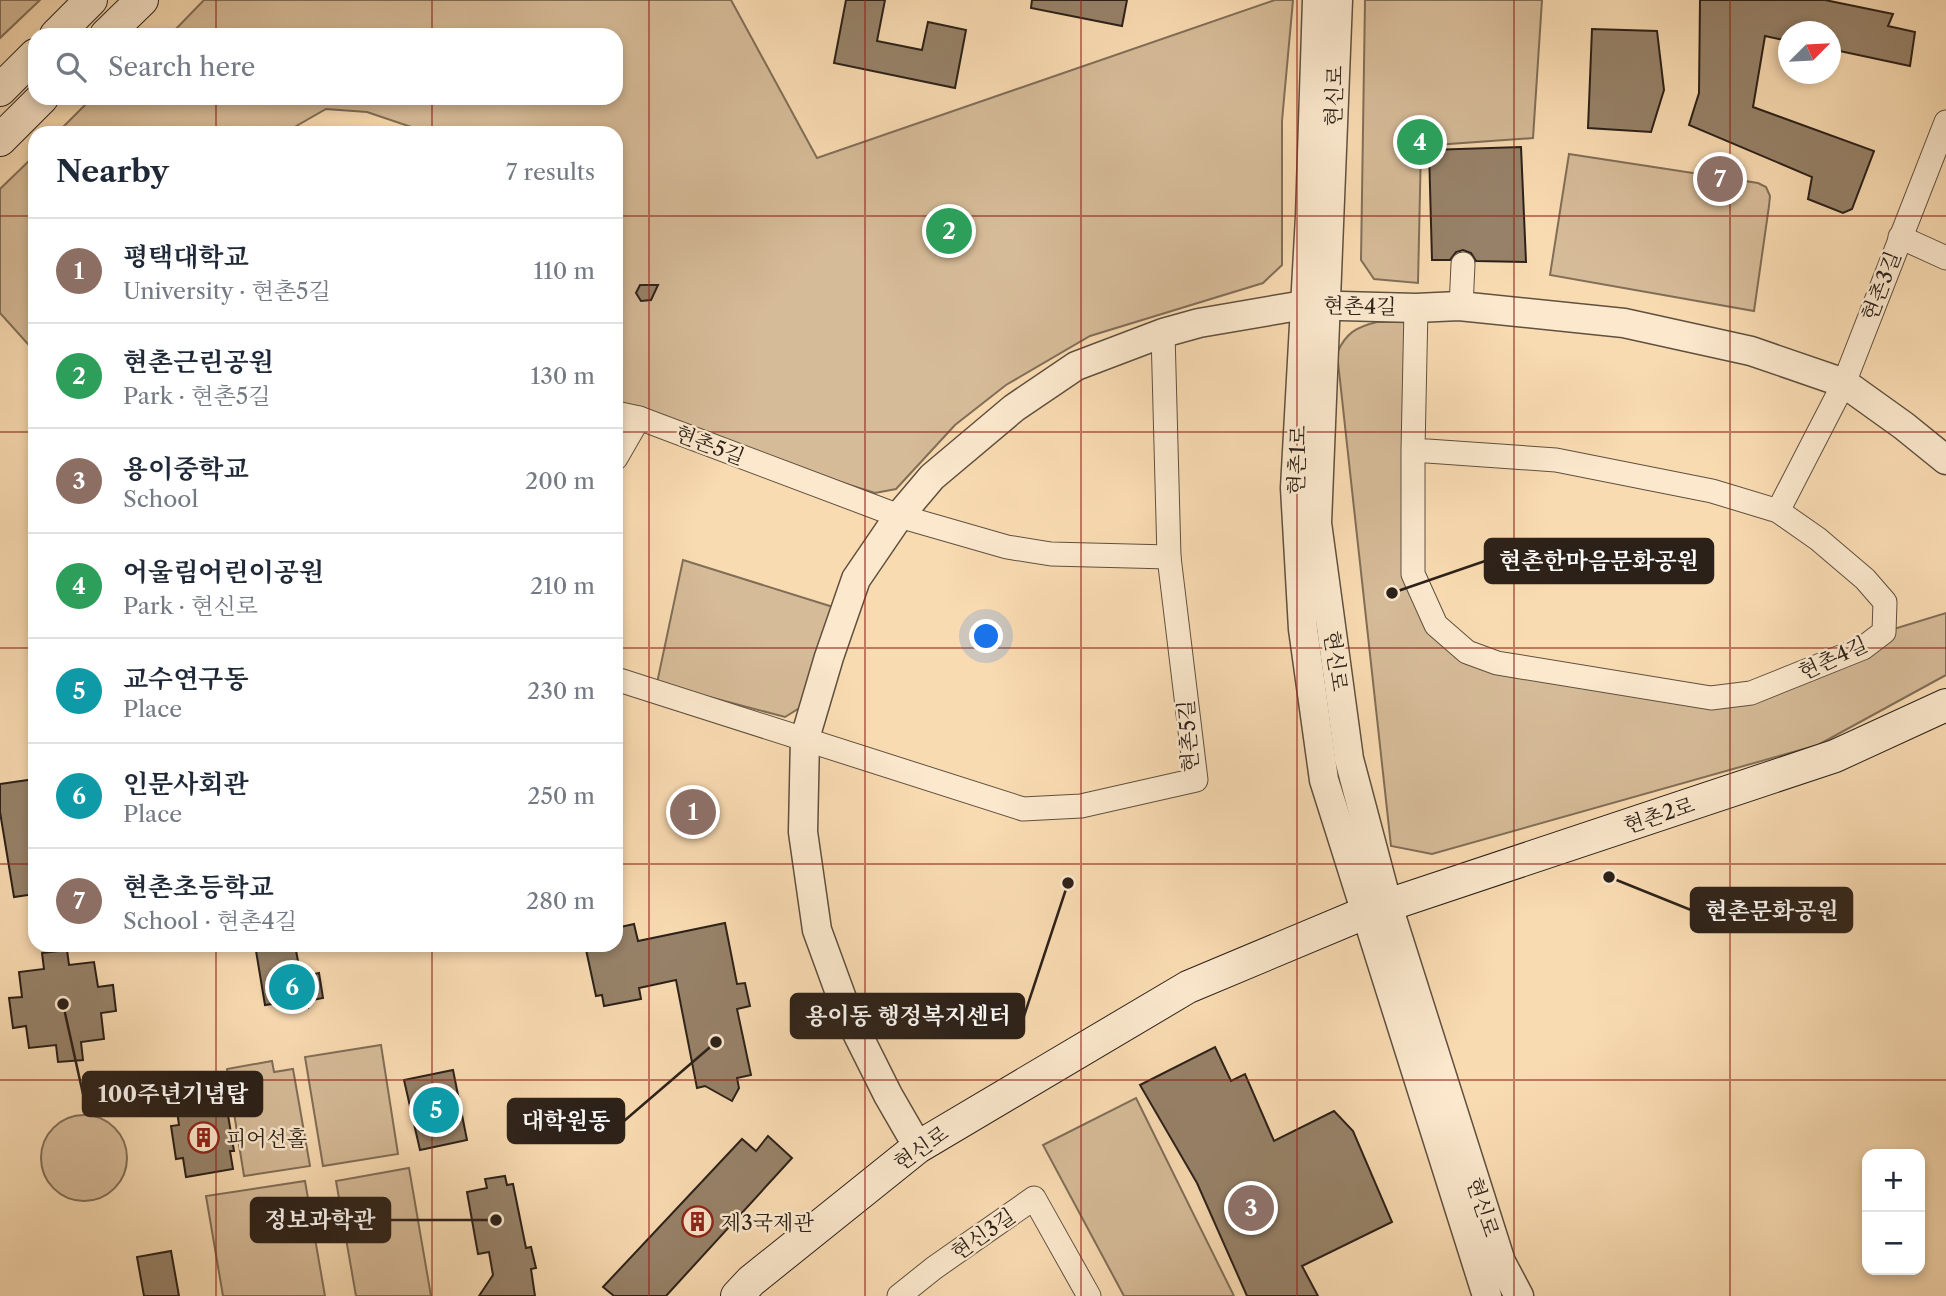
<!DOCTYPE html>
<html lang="en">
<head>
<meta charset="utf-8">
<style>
	:root { --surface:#fff; --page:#f6f6f7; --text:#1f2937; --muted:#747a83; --line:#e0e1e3; --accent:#7c3aed }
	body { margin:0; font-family:"Libre Caslon Text","Noto Serif KR",serif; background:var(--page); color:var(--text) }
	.controls { position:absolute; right:21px; bottom:21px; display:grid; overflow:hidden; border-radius:14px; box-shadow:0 4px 10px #0003 }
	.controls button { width:63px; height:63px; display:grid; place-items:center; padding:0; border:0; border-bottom:2px solid var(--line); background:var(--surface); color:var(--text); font:35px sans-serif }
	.compass { position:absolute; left:1778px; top:21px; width:63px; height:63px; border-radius:50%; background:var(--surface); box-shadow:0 4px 10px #0003; rotate:66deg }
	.you { position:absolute; left:987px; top:637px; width:24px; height:24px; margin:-18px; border:5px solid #fff; border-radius:50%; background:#1a73e8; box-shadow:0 0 0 10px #1a73e833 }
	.badge { display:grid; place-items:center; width:46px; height:46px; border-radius:50%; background:var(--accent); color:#fff; font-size:23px; font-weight:700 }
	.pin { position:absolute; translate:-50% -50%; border:4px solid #fff; box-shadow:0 2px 7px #0006 }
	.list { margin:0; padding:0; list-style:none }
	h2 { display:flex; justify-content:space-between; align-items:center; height:91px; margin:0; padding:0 28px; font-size:30px }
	h2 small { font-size:23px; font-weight:400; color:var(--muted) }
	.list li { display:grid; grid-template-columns:46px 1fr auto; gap:21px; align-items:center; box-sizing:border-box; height:105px; padding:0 28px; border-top:2px solid var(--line) }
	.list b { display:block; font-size:26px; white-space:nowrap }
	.list p { margin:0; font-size:23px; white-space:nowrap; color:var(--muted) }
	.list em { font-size:23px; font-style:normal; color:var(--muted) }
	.icon { flex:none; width:38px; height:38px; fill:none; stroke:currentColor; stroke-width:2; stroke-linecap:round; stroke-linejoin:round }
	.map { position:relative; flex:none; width:1946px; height:1296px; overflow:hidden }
	.search { position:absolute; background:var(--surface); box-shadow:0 4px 10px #0003; left:28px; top:28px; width:595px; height:77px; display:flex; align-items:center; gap:18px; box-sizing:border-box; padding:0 24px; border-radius:21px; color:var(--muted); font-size:26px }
	.panel { position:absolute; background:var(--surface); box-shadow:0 4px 10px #0003; left:28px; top:126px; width:595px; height:826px; border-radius:21px }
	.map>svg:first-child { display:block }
	.green { fill:#d6bb98; stroke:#816e58; stroke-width:2 }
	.building { fill:#978269; stroke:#2c2119; stroke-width:2 }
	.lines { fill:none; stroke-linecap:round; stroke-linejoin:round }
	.minor-casing { stroke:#5f503f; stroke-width:25 }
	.tertiary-casing { stroke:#5f503f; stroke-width:31 }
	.secondary-casing { stroke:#2c2119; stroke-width:34 }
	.minor { stroke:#fbe8cd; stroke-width:23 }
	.tertiary { stroke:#fbe8cd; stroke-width:28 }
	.secondary { stroke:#fbe8cd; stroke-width:32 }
	.grid { fill:none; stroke:#8f2418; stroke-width:2; stroke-opacity:0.55 }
	.labels { text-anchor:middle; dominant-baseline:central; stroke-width:5; stroke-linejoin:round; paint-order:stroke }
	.street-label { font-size:21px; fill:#2c2119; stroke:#fbe8cd }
	.poi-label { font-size:21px; fill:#2c2119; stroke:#fbe8cd; text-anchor:start }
	.leader { fill:none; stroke:#2c2119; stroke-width:2.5 }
	.callout-dot { fill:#2c2119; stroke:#fbe8cd; stroke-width:2.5 }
	.callout { fill:#2c2119; stroke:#2c2119; stroke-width:2.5 }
	.callout-label { font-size:23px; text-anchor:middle; font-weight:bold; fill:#fff }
</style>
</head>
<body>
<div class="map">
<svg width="1946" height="1296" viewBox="0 0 1946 1296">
	<rect width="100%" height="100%" fill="#f9dbb2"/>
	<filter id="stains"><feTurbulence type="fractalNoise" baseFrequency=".00286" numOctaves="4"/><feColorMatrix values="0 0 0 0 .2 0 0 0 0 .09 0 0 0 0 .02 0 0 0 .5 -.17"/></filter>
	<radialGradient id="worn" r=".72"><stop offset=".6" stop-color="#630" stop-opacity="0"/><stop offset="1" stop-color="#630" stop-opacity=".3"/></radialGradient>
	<g class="green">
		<path d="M 0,0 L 40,0 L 0,38 Z"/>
		<path d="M 204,0 L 731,0 L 817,158 L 1275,0 L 1293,0 L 1282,121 L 1282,265 L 1263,283 L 1090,336 L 1006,385 L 955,425 L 896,489 L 875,493 L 616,411 L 616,133 L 429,133 L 367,112 L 326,109 L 284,133 L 57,133 L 92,98 L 616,98 L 616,35 L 170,35 Z"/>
		<path d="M 1365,0 L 1542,0 L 1533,138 L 1421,146 L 1418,283 L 1374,279 L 1361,260 Z"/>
		<path d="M 1569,154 L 1758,183 L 1766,187 L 1770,196 L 1769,206 L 1754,311 L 1550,275 Z"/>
		<path d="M 35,155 L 35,352 L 0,313 L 0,189 Z"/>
		<path d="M 1377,322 L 1405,322 L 1413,573 L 1465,649 L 1711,698 L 1884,632 L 1946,613 L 1946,675 L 1818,745 L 1432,854 L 1391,846 L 1337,353 C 1346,333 1356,327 1377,322 Z"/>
		<path d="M 683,560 L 833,607 L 801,707 L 785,717 L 657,683 Z"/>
		<path d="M 381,1045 L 398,1154 L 323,1166 L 305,1057 Z"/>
		<path d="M 272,1061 L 274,1072 L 293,1069 L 310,1166 L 244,1176 L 227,1069 Z"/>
		<path d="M 1136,1098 L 1234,1296 L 1124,1296 L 1043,1145 Z"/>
		<circle cx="84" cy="1158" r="43"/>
		<path d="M 409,1168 L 431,1296 L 356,1296 L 336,1181 Z"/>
		<path d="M 305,1181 L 325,1296 L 223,1296 L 206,1196 Z"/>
	</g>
	<g class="building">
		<path d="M 846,0 L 885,0 L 877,41 L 922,50 L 928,22 L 966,30 L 955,88 L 834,63 Z"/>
		<path d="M 1032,0 L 1127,0 L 1122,26 L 1031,8 Z"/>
		<path d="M 1700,0 L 1825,0 L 1893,14 L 1888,26 L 1915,32 L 1910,66 L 1830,49 L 1830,32 L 1788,32 L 1788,41 L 1765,36 L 1753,107 L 1874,151 L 1852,209 L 1843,213 L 1808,199 L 1812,177 L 1689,125 L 1699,93 Z"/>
		<path d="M 1592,29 L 1657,31 L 1664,90 L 1651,132 L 1588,128 Z"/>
		<path d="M 1521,147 L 1526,262 L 1476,261 L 1471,253 L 1463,250 L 1456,252 L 1450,260 L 1432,260 L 1429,150 Z"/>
		<path d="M 640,285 L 658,285 L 651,300 L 641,301 L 636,293 Z"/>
		<path d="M 35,779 L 35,894 L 14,897 L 0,812 L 0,784 Z"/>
		<path d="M 725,923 L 737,984 L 745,983 L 750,1006 L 737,1009 L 751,1075 L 737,1078 L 739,1088 L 732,1101 L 705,1086 L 697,1088 L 676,980 L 639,988 L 641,999 L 604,1006 L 602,995 L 596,996 L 585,945 L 616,945 L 616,928 L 634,924 L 638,941 Z"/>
		<path d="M 255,945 L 295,945 L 301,977 L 319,973 L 323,998 L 307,1001 L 308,1008 L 287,1011 L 286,1002 L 265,1005 Z"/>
		<path d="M 67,950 L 69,965 L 94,962 L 98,987 L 113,985 L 116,1011 L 101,1013 L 104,1039 L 81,1042 L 83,1060 L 58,1062 L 56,1045 L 29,1048 L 26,1026 L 13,1028 L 9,998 L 22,997 L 19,972 L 44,969 L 42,953 Z"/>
		<path d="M 1215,1047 L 1231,1081 L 1245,1074 L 1274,1141 L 1334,1111 L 1353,1131 L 1392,1222 L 1302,1266 L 1318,1296 L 1247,1296 L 1197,1183 L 1140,1085 Z"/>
		<path d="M 453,1070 L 467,1140 L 420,1150 L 404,1080 Z"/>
		<path d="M 220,1097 L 223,1116 L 228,1115 L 234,1151 L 230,1151 L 233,1169 L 186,1177 L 183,1158 L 176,1159 L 171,1126 L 179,1125 L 176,1104 Z"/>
		<path d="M 768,1136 L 792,1158 L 666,1296 L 614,1296 L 603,1287 L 742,1139 L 756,1151 Z"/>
		<path d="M 505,1176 L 507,1185 L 513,1184 L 526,1248 L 531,1247 L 536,1268 L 531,1269 L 535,1296 L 479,1296 L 493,1275 L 489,1252 L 478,1254 L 467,1192 L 487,1188 L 485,1179 Z"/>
		<path d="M 171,1251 L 179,1296 L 144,1296 L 137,1257 Z"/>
	</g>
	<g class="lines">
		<defs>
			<g id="minor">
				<path d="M 1900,237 L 1946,258"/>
				<path d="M 1461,307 L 1463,264"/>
				<path d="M 616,413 L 639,418"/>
				<path d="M 1413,450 L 1556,460 L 1712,491 L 1778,511 L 1818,539 L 1865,579 L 1885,602 L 1884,632 L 1863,648 L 1751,693 L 1711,698 L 1497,663 L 1467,652 L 1436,625 L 1413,574 L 1413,450 L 1416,308"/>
				<path d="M 616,458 L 639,418 L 899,516 L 1007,547 L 1051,554 L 1169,557"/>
				<path d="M 1778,511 L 1844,383 L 1946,122"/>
				<path d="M 616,679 L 1023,809 L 1081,806 L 1196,780 L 1169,557 L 1163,333"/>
				<path d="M 899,1296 L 934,1268 L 1034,1198 L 1089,1296"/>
			</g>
			<g id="tertiary">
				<path d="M 1317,0 L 1310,216 L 1295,488 L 1303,629 L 1324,780 L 1487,1296"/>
				<path d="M 1338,0 L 1317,523 L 1349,759 L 1388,906 L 1501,1262 L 1519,1296"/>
				<path d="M 918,1147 L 888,1095 L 848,1015 L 817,930 L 803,832 L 805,738 L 829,657 L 856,579 L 899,516 L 932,477 L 1014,408 L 1076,366 L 1163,333 L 1199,323 L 1304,305 L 1416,308 L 1459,306 L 1624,323 L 1751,351 L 1844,383 L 1904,426 L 1946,460"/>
			</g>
			<g id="secondary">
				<path d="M 56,35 L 91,0"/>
				<path d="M 106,35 L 142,0"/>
				<path d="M 0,90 L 35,55"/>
				<path d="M 0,140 L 42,98"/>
				<path d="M 737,1296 L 751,1281 L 918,1147 L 1188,987 L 1367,912 L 1835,756 L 1946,705"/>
			</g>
		</defs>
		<use href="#minor" class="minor-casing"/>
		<use href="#tertiary" class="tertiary-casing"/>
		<use href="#secondary" class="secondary-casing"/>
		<use href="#minor" class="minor"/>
		<use href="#tertiary" class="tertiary"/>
		<use href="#secondary" class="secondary"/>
	</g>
	<path class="grid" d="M 216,0 L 216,35M 432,0 L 432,35M 649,0 L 649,1296M 865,0 L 865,1296M 1081,0 L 1081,1296M 1297,0 L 1297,1296M 1514,0 L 1514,1296M 1730,0 L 1730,1296M 216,98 L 216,133M 432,98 L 432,133M 0,216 L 35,216M 616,216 L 1946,216M 0,432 L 35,432M 616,432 L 1946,432M 0,648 L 35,648M 616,648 L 1946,648M 0,864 L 35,864M 616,864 L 1946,864M 216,945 L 216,1296M 432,945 L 432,1296M 0,1080 L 1946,1080"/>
	<defs>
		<symbol id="building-ring" viewBox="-11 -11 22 22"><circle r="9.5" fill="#fbe8cd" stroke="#8f2418" stroke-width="1.5"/><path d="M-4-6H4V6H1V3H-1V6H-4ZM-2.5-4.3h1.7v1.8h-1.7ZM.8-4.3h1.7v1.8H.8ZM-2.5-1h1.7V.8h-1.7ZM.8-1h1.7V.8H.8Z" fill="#8f2418"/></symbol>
	</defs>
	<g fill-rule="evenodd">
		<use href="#building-ring" x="186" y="1120" width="35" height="35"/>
		<use href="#building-ring" x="680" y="1204" width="35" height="35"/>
	</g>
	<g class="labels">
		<g class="street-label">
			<text transform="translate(1334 96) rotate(-88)">현신로</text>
			<text transform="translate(1881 286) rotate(-69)">현촌3길</text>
			<text transform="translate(1360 306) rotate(1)">현촌4길</text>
			<text transform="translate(710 445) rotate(21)">현촌5길</text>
			<text transform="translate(1297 460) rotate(-88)">현촌1로</text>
			<text transform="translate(1833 658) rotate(-25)">현촌4길</text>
			<text transform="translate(1336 661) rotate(82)">현신로</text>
			<text transform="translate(1188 736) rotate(-94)">현촌5길</text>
			<text transform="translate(1659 815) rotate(-18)">현촌2로</text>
			<text transform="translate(921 1148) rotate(-35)">현신로</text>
			<text transform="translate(1483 1207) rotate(72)">현신로</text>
			<text transform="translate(983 1234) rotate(-35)">현신3길</text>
		</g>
		<g class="poi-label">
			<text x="226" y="1138">피어선홀</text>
			<text x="721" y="1222">제3국제관</text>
		</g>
	</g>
	<path class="leader" d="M1392 593L1485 561M1609 877L1691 910M1068 883L1024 1016M63 1004L83 1094M716 1042L624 1121M496 1220L390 1220"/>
	<g class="callout-dot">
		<circle cx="1392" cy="593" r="7"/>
		<circle cx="1609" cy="877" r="7"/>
		<circle cx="1068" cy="883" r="7"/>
		<circle cx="63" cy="1004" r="7"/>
		<circle cx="716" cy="1042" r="7"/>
		<circle cx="496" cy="1220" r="7"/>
	</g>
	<g class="callout">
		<rect x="1485" y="539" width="228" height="44" rx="7"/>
		<rect x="1691" y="888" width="161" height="44" rx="7"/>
		<rect x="791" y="994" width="233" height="44" rx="7"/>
		<rect x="83" y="1072" width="179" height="44" rx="7"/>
		<rect x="508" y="1099" width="116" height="44" rx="7"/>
		<rect x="251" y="1198" width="139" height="44" rx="7"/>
	</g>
	<g class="callout-label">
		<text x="1599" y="569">현촌한마음문화공원</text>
		<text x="1772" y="919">현촌문화공원</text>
		<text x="908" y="1024">용이동 행정복지센터</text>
		<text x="173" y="1102">100주년기념탑</text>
		<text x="566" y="1129">대학원동</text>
		<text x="320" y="1228">정보과학관</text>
	</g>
	<rect width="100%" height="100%" filter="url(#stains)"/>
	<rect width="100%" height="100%" fill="url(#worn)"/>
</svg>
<div class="controls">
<button>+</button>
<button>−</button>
</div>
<svg class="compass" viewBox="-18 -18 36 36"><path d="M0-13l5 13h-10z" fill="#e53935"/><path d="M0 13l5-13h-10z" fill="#747a83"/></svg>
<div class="you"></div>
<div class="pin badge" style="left:693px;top:812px;background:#8d6e63">1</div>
<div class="pin badge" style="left:949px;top:231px;background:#2e9e5b">2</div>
<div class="pin badge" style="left:1251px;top:1208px;background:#8d6e63">3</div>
<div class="pin badge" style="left:1420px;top:142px;background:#2e9e5b">4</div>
<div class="pin badge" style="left:436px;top:1110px;background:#0f9aa8">5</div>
<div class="pin badge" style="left:292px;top:987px;background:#0f9aa8">6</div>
<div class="pin badge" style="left:1720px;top:179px;background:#8d6e63">7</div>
<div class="search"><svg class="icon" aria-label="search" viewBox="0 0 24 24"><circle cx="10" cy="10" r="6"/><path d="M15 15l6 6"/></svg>Search here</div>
<section class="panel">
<h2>Nearby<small>7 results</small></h2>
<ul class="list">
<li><span class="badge" style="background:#8d6e63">1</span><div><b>평택대학교</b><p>University · 현촌5길</p></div><em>110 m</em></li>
<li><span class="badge" style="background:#2e9e5b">2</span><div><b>현촌근린공원</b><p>Park · 현촌5길</p></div><em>130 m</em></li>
<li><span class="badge" style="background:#8d6e63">3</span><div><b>용이중학교</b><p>School</p></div><em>200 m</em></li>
<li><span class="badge" style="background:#2e9e5b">4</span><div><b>어울림어린이공원</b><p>Park · 현신로</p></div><em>210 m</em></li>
<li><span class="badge" style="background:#0f9aa8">5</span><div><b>교수연구동</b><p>Place</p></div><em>230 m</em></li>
<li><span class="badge" style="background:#0f9aa8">6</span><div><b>인문사회관</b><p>Place</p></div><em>250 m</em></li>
<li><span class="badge" style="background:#8d6e63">7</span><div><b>현촌초등학교</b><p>School · 현촌4길</p></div><em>280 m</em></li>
</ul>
</section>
</div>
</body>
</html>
